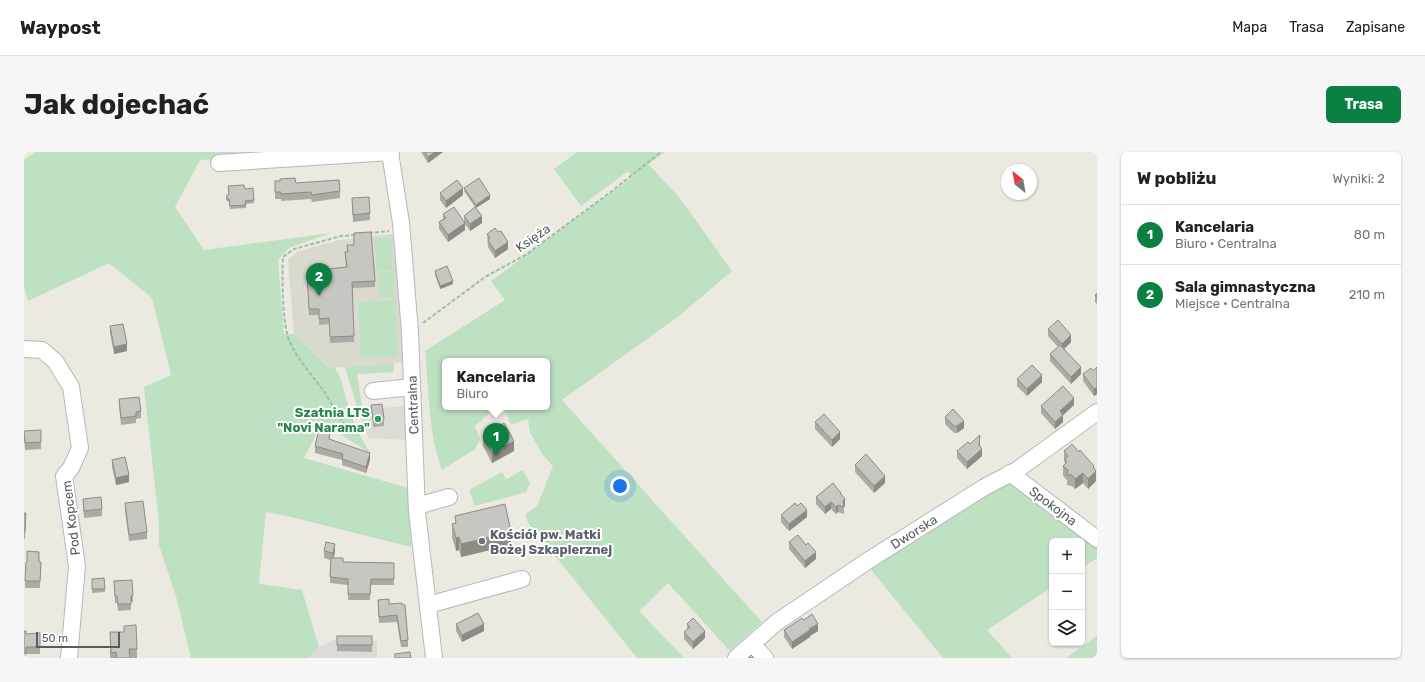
<!DOCTYPE html>
<html lang="pl">
<head>
<meta charset="utf-8">
<style>
	:root { --surface:#fff; --page:#f6f6f6; --text:#202124; --muted:#757577; --line:#e0e0e0; --accent:#0b8043 }
	body { margin:0; font-family:Rubik,sans-serif; background:var(--page); color:var(--text) }
	.controls { position:absolute; right:12px; bottom:12px; display:grid; overflow:hidden; border-radius:6px; box-shadow:0 1px 3px #0004 }
	.controls button { width:36px; height:36px; display:grid; place-items:center; padding:0; border:0; border-bottom:1px solid var(--line); background:var(--surface); color:var(--text); font:20px sans-serif }
	.compass { position:absolute; left:977px; top:12px; width:36px; height:36px; border-radius:50%; background:var(--surface); box-shadow:0 1px 3px #0004; rotate:329deg }
	.scale { position:absolute; left:12px; bottom:10px; width:84px; box-sizing:border-box; padding-left:4px; border:2px solid #595b60; border-top:0; font-size:11px; line-height:14px; white-space:nowrap; color:#595b60; -webkit-text-stroke:3px #fff; paint-order:stroke }
	.you { position:absolute; left:596px; top:334px; width:14px; height:14px; margin:-10px; border:3px solid #fff; border-radius:50%; background:#1a73e8; box-shadow:0 0 0 6px #1a73e833 }
	.badge { display:grid; place-items:center; width:26px; height:26px; border-radius:50%; background:var(--accent); color:#fff; font-size:13px; font-weight:700 }
	.pin { position:absolute; translate:-50% -33px; filter:drop-shadow(0 1px 2px #0008) }
	.pin::after { content:''; position:absolute; top:21px; width:14px; height:12px; background:inherit; clip-path:polygon(0 0,100% 0,50% 100%) }
	.popup { position:absolute; left:418px; top:206px; width:108px; height:52px; box-sizing:border-box; display:grid; place-content:center; border-radius:6px; background:var(--surface); filter:drop-shadow(0 1px 3px #0005); font-size:13px; white-space:nowrap; color:var(--muted) }
	.popup b { font-size:15px; color:var(--text) }
	.popup::after { content:''; position:absolute; left:50%; top:100%; margin-left:-8px; border:8px solid transparent; border-top-color:var(--surface) }
	.list { margin:0; padding:0; list-style:none }
	h2 { display:flex; justify-content:space-between; align-items:center; height:52px; margin:0; padding:0 16px; font-size:17px }
	h2 small { font-size:13px; font-weight:400; color:var(--muted) }
	.list li { display:grid; grid-template-columns:26px 1fr auto; gap:12px; align-items:center; box-sizing:border-box; height:60px; padding:0 16px; border-top:1px solid var(--line) }
	.list b { display:block; font-size:15px; white-space:nowrap }
	.list p { margin:0; font-size:13px; white-space:nowrap; color:var(--muted) }
	.list em { font-size:13px; font-style:normal; color:var(--muted) }
	.icon { flex:none; width:22px; height:22px; fill:none; stroke:currentColor; stroke-width:2; stroke-linecap:round; stroke-linejoin:round }
	.map { position:relative; flex:none; width:1073px; height:506px; overflow:hidden; border-radius:6px }
	header { display:flex; align-items:center; gap:24px; box-sizing:border-box; height:56px; padding:0 20px; background:var(--surface); border-bottom:1px solid var(--line) }
	header strong { font-size:19px }
	nav { display:flex; gap:22px; margin-inline-start:auto; font-size:14px }
	.intro { display:flex; align-items:center; justify-content:space-between; box-sizing:border-box; height:96px; padding:0 24px }
	h1 { margin:0; font-size:28px }
	.button { padding:10px 18px; border-radius:6px; background:var(--accent); color:#fff; font-size:14px; font-weight:700 }
	main { display:flex; gap:24px; padding:0 24px }
	aside { flex:1; background:var(--surface); border-radius:6px; box-shadow:0 1px 3px #0004 }
	.map>svg:first-child { display:block }
	.industrial { fill:#dcdbd5 }
	.education { fill:#dad9ce }
	.green { fill:#bee1c2 }
	.lines { fill:none; stroke-linecap:round; stroke-linejoin:round }
	.minor-casing { stroke:#b6b7bc; stroke-width:18 }
	.path { stroke:#99c0a8; stroke-width:2; stroke-dasharray:4 2; stroke-linecap:butt }
	.minor { stroke:#fff; stroke-width:16 }
	.wall { fill:#acaaa5 }
	.shaded-wall { fill:#8c8b86 }
	.building { fill:#c8c6c0; stroke:#8c8b86 }
	.leisure-dot { fill:#2e9e5b; stroke:#fff; stroke-width:1.5 }
	.worship-dot { fill:#6b7280; stroke:#fff; stroke-width:1.5 }
	.labels { text-anchor:middle; dominant-baseline:central; stroke-width:4; stroke-linejoin:round; paint-order:stroke }
	.street-label { font-size:13px; fill:#595b60; stroke:#fff }
	.leisure-label { font-size:13px; font-weight:bold; fill:#27864d; stroke:#fff; text-anchor:end }
	.worship-label { font-size:13px; font-weight:bold; fill:#5b616d; stroke:#fff; text-anchor:start }
</style>
</head>
<body>
<header>
<strong>Waypost</strong>
<nav><a>Mapa</a><a>Trasa</a><a>Zapisane</a></nav>
</header>
<div class="intro"><h1>Jak dojechać</h1><a class="button">Trasa</a></div>
<main>
<div class="map">
<svg width="1073" height="506" viewBox="0 0 1073 506">
	<rect width="100%" height="100%" fill="#ebe9e0"/>
	<g class="industrial">
		<path d="M 380,254 L 382,288 L 345,286 L 342,280 L 339,258 Z"/>
		<path d="M 310,488 L 353,489 L 353,506 L 283,506 L 295,495 Z"/>
	</g>
	<path class="education" d="M 369,82 L 380,210 L 307,216 L 270,182 L 264,108 L 274,99 L 316,88 Z"/>
	<g class="green">
		<path d="M 12,0 L 295,0 L 176,8 L 151,55 L 180,98 L 307,81 L 265,96 L 254,108 L 260,182 L 270,182 L 306,216 L 311,216 C 319,228 320,242 325,256 C 330,273 338,287 346,301 L 298,271 L 280,306 L 384,336 L 387,395 L 267,365 L 242,360 L 235,432 L 278,438 L 295,495 L 283,506 L 167,506 L 152,444 L 135,393 L 135,370 L 120,235 L 147,223 L 128,146 L 85,111 L 4,149 L 0,135 L 0,8 Z"/>
		<path d="M 553,0 L 641,0 L 624,12 L 655,45 L 708,119 L 655,164 L 538,248 L 738,470 L 706,499 L 644,431 L 615,459 L 660,506 L 613,506 L 528,400 L 508,379 L 501,363 L 513,354 L 529,314 L 519,303 L 506,281 L 504,267 L 487,273 L 480,255 L 523,255 L 523,209 L 421,209 L 421,255 L 472,255 L 451,274 L 456,287 L 451,297 L 418,318 C 404,280 405,238 401,199 L 481,148 L 467,129 L 608,25 L 604,19 L 557,54 L 530,17 Z"/>
		<path d="M 367,85 L 369,118 L 353,119 L 350,87 Z"/>
		<path d="M 369,120 L 371,145 L 355,146 L 354,121 Z"/>
		<path d="M 371,148 L 374,204 L 337,206 L 334,150 Z"/>
		<path d="M 370,211 L 370,220 L 333,222 L 342,280 L 331,249 L 321,215 Z"/>
		<path d="M 499,318 L 506,331 L 502,340 L 451,354 L 445,338 L 478,320 L 482,327 Z"/>
		<path d="M 981,328 L 1073,396 L 1073,406 L 1058,416 L 1058,389 L 1028,389 L 1028,435 L 963,478 L 988,506 L 919,506 L 844,414 Z"/>
		<path d="M 1073,484 L 1073,506 L 1042,506 Z"/>
	</g>
	<g class="lines">
		<defs>
			<g id="minor">
				<path d="M 366,0 L 377,71 L 386,180 L 393,360 L 410,506"/>
				<path d="M 195,11 L 367,0"/>
				<path d="M 0,197 L 18,198 L 31,209 L 47,235 L 56,296 L 47,316 L 40,324 L 53,414 L 45,506"/>
				<path d="M 349,239 L 388,235"/>
				<path d="M 986,321 L 1073,387"/>
				<path d="M 393,354 L 425,345"/>
				<path d="M 404,453 L 498,427"/>
				<path d="M 728,492 L 741,506"/>
				<path d="M 712,506 L 753,470 L 845,408 L 959,336 L 993,318 L 1073,260"/>
			</g>
		</defs>
		<use href="#minor" class="minor-casing"/>
		<g class="path">
			<path d="M 345,81 L 365,79"/>
			<path d="M 331,83 L 317,84 L 270,97 L 259,105 C 258,123 258,175 266,190 C 274,208 288,223 299,238 C 309,253 316,269 328,281 L 338,281"/>
			<path d="M 399,171 L 461,125 L 503,102 L 588,39 L 637,0"/>
		</g>
		<use href="#minor" class="minor"/>
	</g>
	<g class="wall">
		<path d="M 397,0 L 419,0 L 404,11 Z"/>
		<path d="M 251,29 L 272,31 L 316,39 L 316,46 L 288,50 L 287,47 L 257,49 L 257,47 L 251,47 Z"/>
		<path d="M 440,36 L 466,47 L 452,56 L 458,71 L 446,79 L 441,72 L 441,78 L 424,90 L 415,77 L 415,70 L 419,67 L 419,62 L 440,70 L 440,64 L 451,55 L 440,39 Z"/>
		<path d="M 221,37 L 230,48 L 230,51 L 222,52 L 222,56 L 206,57 L 205,50 L 202,48 L 202,44 Z"/>
		<path d="M 416,41 L 439,43 L 422,56 L 416,48 Z"/>
		<path d="M 328,46 L 346,61 L 346,68 L 329,70 Z"/>
		<path d="M 330,81 L 351,129 L 351,135 L 328,136 L 330,190 L 306,191 L 305,172 L 295,173 L 295,163 L 285,163 L 283,121 L 305,120 L 322,115 L 321,100 L 323,100 L 323,93 L 330,93 Z"/>
		<path d="M 463,82 L 484,97 L 471,106 L 464,95 Z"/>
		<path d="M 411,119 L 429,132 L 416,137 L 411,123 Z"/>
		<path d="M 1073,141 L 1073,153 L 1071,150 L 1071,143 Z"/>
		<path d="M 86,174 L 103,199 L 90,202 L 86,181 Z"/>
		<path d="M 1024,177 L 1047,190 L 1040,197 L 1057,222 L 1047,232 L 1026,209 L 1026,202 L 1034,195 L 1024,184 Z"/>
		<path d="M 1073,215 L 1073,242 L 1070,244 L 1059,229 L 1059,222 L 1069,219 Z"/>
		<path d="M 993,227 L 1018,230 L 1003,244 L 993,234 Z"/>
		<path d="M 95,247 L 117,259 L 117,266 L 112,267 L 112,271 L 97,273 L 95,254 Z"/>
		<path d="M 347,253 L 360,267 L 360,274 L 349,275 Z"/>
		<path d="M 1050,253 L 1039,263 L 1039,270 L 1031,277 L 1017,261 L 1017,254 Z"/>
		<path d="M 921,265 L 940,276 L 933,281 L 930,281 L 921,272 Z"/>
		<path d="M 791,270 L 816,287 L 808,295 L 791,277 Z"/>
		<path d="M 0,279 L 17,290 L 17,297 L 1,298 Z"/>
		<path d="M 459,284 L 490,299 L 468,311 L 459,294 Z"/>
		<path d="M 306,286 L 306,288 L 346,308 L 342,321 L 318,313 L 318,308 L 291,301 L 291,294 Z"/>
		<path d="M 956,290 L 956,294 L 958,304 L 943,317 L 933,306 L 933,299 L 946,292 Z"/>
		<path d="M 1040,299 L 1070,317 L 1072,329 L 1064,337 L 1059,331 L 1051,337 L 1048,334 L 1043,333 L 1043,328 L 1039,324 L 1039,314 L 1041,312 L 1041,311 L 1040,309 Z"/>
		<path d="M 88,308 L 105,330 L 92,333 L 88,315 Z"/>
		<path d="M 831,313 L 861,331 L 850,341 L 831,320 Z"/>
		<path d="M 817,342 L 821,354 L 820,355 L 820,362 L 814,360 L 812,362 L 807,357 L 801,362 L 792,352 L 792,345 Z"/>
		<path d="M 59,347 L 78,357 L 78,364 L 60,366 L 59,354 Z"/>
		<path d="M 101,351 L 123,380 L 123,387 L 105,389 L 101,358 Z"/>
		<path d="M 0,361 L 2,361 L 1,387 L 0,387 Z"/>
		<path d="M 757,363 L 783,365 L 765,379 L 757,370 Z"/>
		<path d="M 431,364 L 487,393 L 437,405 L 435,398 L 432,399 L 428,385 L 428,372 L 431,371 Z"/>
		<path d="M 765,390 L 792,407 L 781,416 L 765,397 Z"/>
		<path d="M 300,399 L 311,399 L 310,406 L 319,410 L 370,411 L 370,433 L 347,433 L 346,448 L 324,448 L 324,433 L 306,431 L 307,408 L 300,406 Z"/>
		<path d="M 2,410 L 17,410 L 16,436 L 1,436 Z"/>
		<path d="M 80,426 L 81,440 L 68,441 L 68,427 Z"/>
		<path d="M 90,429 L 109,443 L 109,450 L 107,450 L 107,458 L 94,459 L 93,451 L 91,451 Z"/>
		<path d="M 354,448 L 365,452 L 379,453 L 384,488 L 384,495 L 377,495 L 373,470 L 355,471 Z"/>
		<path d="M 780,468 L 794,479 L 786,484 L 786,485 L 768,497 L 760,485 L 760,478 Z"/>
		<path d="M 432,472 L 460,479 L 438,490 L 432,479 Z"/>
		<path d="M 663,472 L 681,486 L 669,497 L 660,487 L 660,480 L 663,478 Z"/>
		<path d="M 0,479 L 2,482 L 16,481 L 16,502 L 2,502 L 2,506 L 0,506 Z"/>
		<path d="M 86,480 L 113,497 L 113,506 L 86,506 Z"/>
		<path d="M 313,484 L 348,484 L 348,500 L 313,499 Z"/>
	</g>
	<g class="shaded-wall">
		<path d="M 411,0 L 419,0 L 404,11 L 404,5 Z"/>
		<path d="M 439,36 L 439,43 L 422,56 L 422,49 Z"/>
		<path d="M 466,43 L 466,47 L 452,56 L 452,53 Z"/>
		<path d="M 458,64 L 458,71 L 446,79 L 446,72 Z"/>
		<path d="M 441,71 L 441,78 L 424,90 L 424,83 Z"/>
		<path d="M 484,90 L 484,97 L 471,106 L 471,99 Z"/>
		<path d="M 429,129 L 429,132 L 416,137 L 416,134 Z"/>
		<path d="M 1047,183 L 1047,190 L 1038,199 L 1038,192 Z"/>
		<path d="M 103,192 L 103,199 L 90,202 L 90,195 Z"/>
		<path d="M 1057,215 L 1057,222 L 1047,232 L 1047,225 Z"/>
		<path d="M 1018,223 L 1018,230 L 1003,244 L 1003,237 Z"/>
		<path d="M 1073,235 L 1073,242 L 1070,244 L 1070,237 Z"/>
		<path d="M 1050,246 L 1050,253 L 1036,266 L 1036,259 Z"/>
		<path d="M 1039,263 L 1039,270 L 1031,277 L 1031,270 Z"/>
		<path d="M 940,269 L 940,276 L 933,281 L 933,274 Z"/>
		<path d="M 816,280 L 816,287 L 808,295 L 808,288 Z"/>
		<path d="M 956,283 L 956,290 L 955,299 L 958,297 L 958,304 L 943,317 L 943,310 L 955,293 Z"/>
		<path d="M 490,289 L 490,299 L 468,311 L 468,301 Z"/>
		<path d="M 346,301 L 346,308 L 342,321 L 342,315 Z"/>
		<path d="M 1070,314 L 1070,321 L 1072,319 L 1072,329 L 1064,337 L 1064,327 L 1069,315 Z"/>
		<path d="M 1059,321 L 1059,331 L 1051,337 L 1051,327 Z"/>
		<path d="M 105,323 L 105,330 L 92,333 L 92,326 Z"/>
		<path d="M 861,324 L 861,331 L 850,341 L 850,334 Z"/>
		<path d="M 821,347 L 821,354 L 820,355 L 819,349 Z"/>
		<path d="M 807,350 L 807,357 L 801,362 L 801,355 Z"/>
		<path d="M 814,353 L 814,360 L 812,362 L 812,355 Z"/>
		<path d="M 783,358 L 783,365 L 765,379 L 765,372 Z"/>
		<path d="M 487,380 L 487,393 L 437,405 L 437,392 Z"/>
		<path d="M 435,385 L 435,398 L 432,399 L 432,386 Z"/>
		<path d="M 311,392 L 311,399 L 309,408 L 309,401 Z"/>
		<path d="M 792,400 L 792,407 L 781,416 L 781,409 Z"/>
		<path d="M 460,472 L 460,479 L 438,490 L 438,483 Z"/>
		<path d="M 794,472 L 794,479 L 786,484 L 786,485 L 768,497 L 768,490 Z"/>
		<path d="M 681,479 L 681,486 L 669,497 L 669,490 Z"/>
	</g>
	<g class="building">
		<path d="M 401,0 L 411,0 L 404,5 Z"/>
		<path d="M 271,26 L 272,31 L 315,28 L 316,39 L 288,43 L 287,40 L 257,42 L 257,40 L 251,40 L 251,29 L 256,29 L 256,27 Z"/>
		<path d="M 455,26 L 466,43 L 452,53 L 440,36 Z"/>
		<path d="M 433,28 L 439,36 L 422,49 L 416,41 Z"/>
		<path d="M 220,33 L 221,37 L 229,36 L 230,48 L 221,49 L 222,53 L 206,54 L 205,47 L 202,44 L 205,42 L 204,34 Z"/>
		<path d="M 345,45 L 346,61 L 329,63 L 328,46 Z"/>
		<path d="M 430,55 L 441,71 L 424,83 L 415,70 L 422,66 L 419,62 Z"/>
		<path d="M 451,55 L 458,64 L 446,72 L 440,64 Z"/>
		<path d="M 471,76 L 474,80 L 477,79 L 484,90 L 471,99 L 464,88 L 466,86 L 463,82 Z"/>
		<path d="M 347,80 L 351,129 L 328,130 L 330,184 L 306,185 L 305,166 L 295,167 L 295,157 L 285,157 L 283,121 L 305,120 L 305,117 L 323,115 L 321,100 L 324,100 L 323,93 L 330,93 L 330,81 Z"/>
		<path d="M 423,114 L 429,129 L 416,134 L 411,119 Z"/>
		<path d="M 1073,141 L 1073,146 L 1071,143 Z"/>
		<path d="M 1034,168 L 1047,183 L 1038,192 L 1024,177 Z"/>
		<path d="M 99,172 L 103,192 L 90,195 L 86,174 Z"/>
		<path d="M 1036,193 L 1057,215 L 1047,225 L 1026,202 Z"/>
		<path d="M 1008,213 L 1018,223 L 1003,237 L 993,227 Z"/>
		<path d="M 1073,215 L 1073,235 L 1070,237 L 1059,222 L 1067,216 L 1069,219 Z"/>
		<path d="M 1039,234 L 1050,246 L 1036,259 L 1039,263 L 1031,270 L 1017,254 Z"/>
		<path d="M 115,245 L 117,259 L 112,260 L 112,264 L 97,266 L 95,247 Z"/>
		<path d="M 358,252 L 360,267 L 349,268 L 347,253 Z"/>
		<path d="M 929,257 L 940,269 L 933,274 L 930,274 L 921,265 Z"/>
		<path d="M 800,262 L 816,280 L 808,288 L 791,270 Z"/>
		<path d="M 480,271 L 490,289 L 468,301 L 459,284 Z"/>
		<path d="M 295,277 L 306,280 L 305,287 L 346,301 L 342,315 L 318,307 L 319,302 L 291,294 Z"/>
		<path d="M 17,278 L 17,290 L 1,291 L 0,279 Z"/>
		<path d="M 956,283 L 955,293 L 958,297 L 943,310 L 933,299 L 944,290 L 946,292 Z"/>
		<path d="M 1048,292 L 1055,300 L 1056,298 L 1070,314 L 1069,315 L 1072,319 L 1064,327 L 1059,321 L 1051,327 L 1048,323 L 1043,323 L 1044,318 L 1039,314 L 1043,310 L 1041,308 L 1044,304 L 1040,299 Z"/>
		<path d="M 842,302 L 861,324 L 850,334 L 831,313 Z"/>
		<path d="M 101,305 L 105,323 L 92,326 L 88,308 Z"/>
		<path d="M 809,331 L 817,341 L 816,341 L 821,347 L 819,349 L 820,355 L 814,353 L 812,355 L 807,350 L 801,355 L 792,345 Z"/>
		<path d="M 77,345 L 78,357 L 60,359 L 59,347 Z"/>
		<path d="M 119,349 L 123,380 L 105,383 L 101,351 Z"/>
		<path d="M 771,351 L 773,354 L 777,351 L 783,358 L 765,372 L 757,363 Z"/>
		<path d="M 481,352 L 487,380 L 437,392 L 435,385 L 432,386 L 428,372 L 432,371 L 431,364 Z"/>
		<path d="M 0,361 L 2,361 L 1,380 L 0,380 Z"/>
		<path d="M 774,383 L 782,393 L 784,391 L 792,400 L 781,409 L 765,390 Z"/>
		<path d="M 302,390 L 311,392 L 309,401 L 300,399 Z"/>
		<path d="M 3,399 L 15,400 L 15,410 L 17,410 L 16,429 L 1,429 L 2,410 L 3,410 Z"/>
		<path d="M 307,406 L 319,406 L 319,410 L 370,411 L 370,427 L 347,427 L 346,442 L 324,442 L 324,427 L 306,425 Z"/>
		<path d="M 80,426 L 81,437 L 68,437 L 68,427 Z"/>
		<path d="M 108,428 L 109,443 L 107,444 L 107,452 L 94,452 L 93,444 L 91,444 L 90,429 Z"/>
		<path d="M 365,447 L 365,452 L 378,451 L 379,453 L 381,453 L 384,488 L 377,489 L 373,463 L 355,465 L 354,448 Z"/>
		<path d="M 454,461 L 460,472 L 438,483 L 432,472 Z"/>
		<path d="M 788,462 L 794,472 L 785,477 L 786,478 L 768,490 L 760,478 L 778,466 L 780,468 Z"/>
		<path d="M 669,466 L 681,479 L 669,490 L 660,480 L 666,475 L 663,472 Z"/>
		<path d="M 112,473 L 113,497 L 105,497 L 106,506 L 93,506 L 92,500 L 87,501 L 86,480 L 100,480 L 100,474 Z"/>
		<path d="M 0,479 L 2,479 L 2,482 L 16,481 L 16,495 L 2,495 L 2,501 L 0,501 Z"/>
		<rect x="313" y="484" width="35" height="9"/>
		<path d="M 386,500 L 387,506 L 371,506 L 371,502 Z"/>
		<path d="M 727,503 L 730,506 L 724,506 Z"/>
	</g>
	<circle class="leisure-dot" cx="354" cy="267" r="4"/>
	<circle class="worship-dot" cx="458" cy="389" r="4"/>
	<g class="labels">
		<g class="street-label">
			<text transform="translate(509 86) rotate(-35)">Księża</text>
			<text transform="translate(389 253) rotate(-92)">Centralna</text>
			<text transform="translate(1029 354) rotate(37)">Spokojna</text>
			<text transform="translate(47 366) rotate(-97)">Pod Kopcem</text>
			<text transform="translate(890 380) rotate(-32)">Dworska</text>
		</g>
		<g class="leisure-label">
			<text x="346" y="260">Szatnia LTS<tspan x="346" dy="15">"Novi Narama"</tspan></text>
		</g>
		<g class="worship-label">
			<text x="466" y="382">Kościół pw. Matki<tspan x="466" dy="15">Bożej Szkaplerznej</tspan></text>
		</g>
	</g>
</svg>
<div class="controls">
<button>+</button>
<button>−</button>
<button><svg class="icon" aria-label="layers" viewBox="0 0 24 24"><path d="M12 4l9 5-9 5-9-5zM3 14l9 5 9-5"/></svg></button>
</div>
<svg class="compass" viewBox="-18 -18 36 36"><path d="M0-13l5 13h-10z" fill="#e53935"/><path d="M0 13l5-13h-10z" fill="#757577"/></svg>
<div class="scale">50 m</div>
<div class="you"></div>
<div class="pin badge" style="left:472px;top:304px">1</div>
<div class="popup"><b>Kancelaria</b>Biuro</div>
<div class="pin badge" style="left:295px;top:144px">2</div>
</div>
<aside>
<h2>W pobliżu<small>Wyniki: 2</small></h2>
<ul class="list">
<li><span class="badge">1</span><div><b>Kancelaria</b><p>Biuro · Centralna</p></div><em>80 m</em></li>
<li><span class="badge">2</span><div><b>Sala gimnastyczna</b><p>Miejsce · Centralna</p></div><em>210 m</em></li>
</ul>
</aside>
</main>
</body>
</html>
